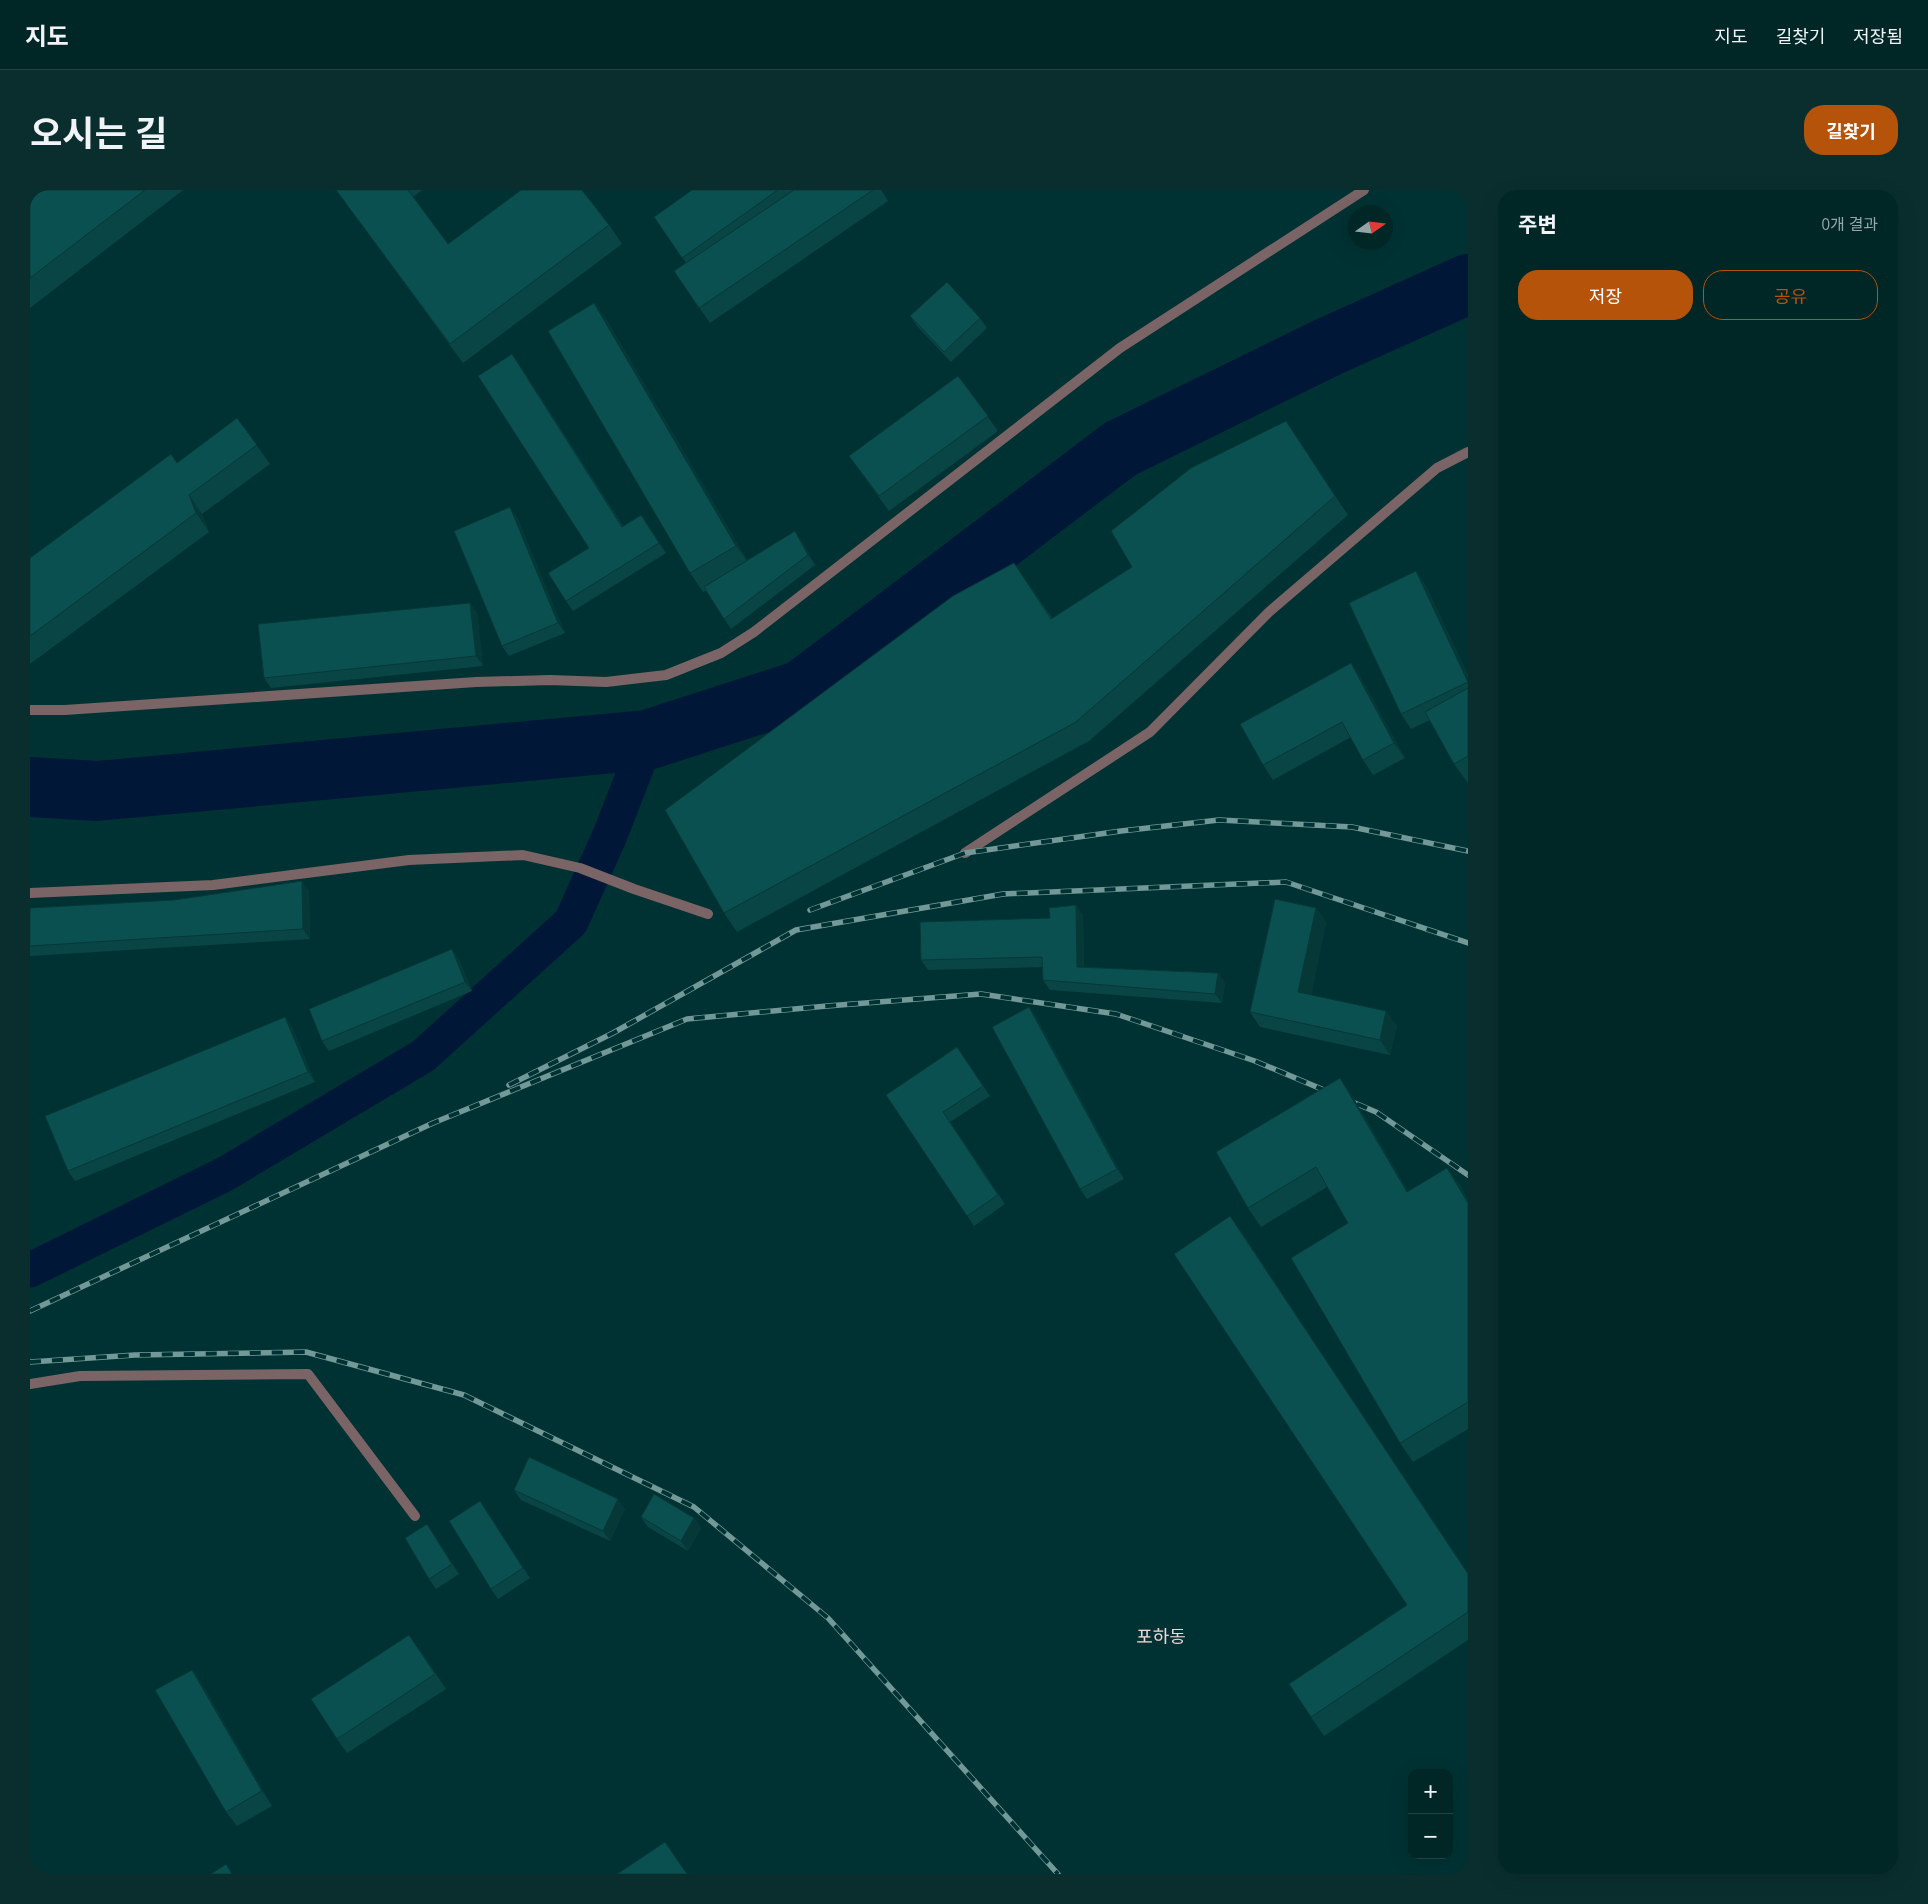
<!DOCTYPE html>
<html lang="ko">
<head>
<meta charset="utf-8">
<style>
	:root { --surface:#002626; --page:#0a2e2e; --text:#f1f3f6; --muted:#95a5a7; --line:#224343; --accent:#b45309 }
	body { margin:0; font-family:Ubuntu,"Noto Sans KR",sans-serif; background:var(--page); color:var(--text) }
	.controls { position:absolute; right:15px; bottom:15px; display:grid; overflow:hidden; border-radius:10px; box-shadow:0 5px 20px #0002 }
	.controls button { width:45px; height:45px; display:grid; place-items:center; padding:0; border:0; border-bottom:1px solid var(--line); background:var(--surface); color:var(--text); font:25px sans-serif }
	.compass { position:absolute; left:1318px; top:15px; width:45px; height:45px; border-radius:50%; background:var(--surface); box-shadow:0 5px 20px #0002; rotate:76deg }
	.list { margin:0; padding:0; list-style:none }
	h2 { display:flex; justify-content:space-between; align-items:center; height:65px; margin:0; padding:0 20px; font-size:21px }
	h2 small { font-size:16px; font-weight:400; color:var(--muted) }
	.actions { display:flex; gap:10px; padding:15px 20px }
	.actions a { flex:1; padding:11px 0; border:1px solid var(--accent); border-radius:20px; text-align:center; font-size:18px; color:var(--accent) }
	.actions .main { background:var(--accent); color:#fff }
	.map { position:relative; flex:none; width:1438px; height:1684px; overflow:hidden; border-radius:20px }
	header { display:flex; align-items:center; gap:30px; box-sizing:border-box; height:70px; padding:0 25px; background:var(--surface); border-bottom:1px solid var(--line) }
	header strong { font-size:24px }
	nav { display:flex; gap:28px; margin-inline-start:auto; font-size:18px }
	.intro { display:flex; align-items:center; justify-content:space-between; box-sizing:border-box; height:120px; padding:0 30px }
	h1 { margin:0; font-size:35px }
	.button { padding:12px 22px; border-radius:20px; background:var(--accent); color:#fff; font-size:18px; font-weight:700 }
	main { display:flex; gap:30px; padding:0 30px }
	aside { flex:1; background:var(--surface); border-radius:20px; box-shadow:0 5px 20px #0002 }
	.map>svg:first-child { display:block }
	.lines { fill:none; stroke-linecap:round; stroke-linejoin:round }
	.canal { stroke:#001738; stroke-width:35 }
	.river { stroke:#001738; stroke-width:60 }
	.service { stroke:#7a6465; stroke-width:10 }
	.minor { stroke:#7a6465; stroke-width:10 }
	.tertiary { stroke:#7a6465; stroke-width:10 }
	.rail-casing { stroke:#729897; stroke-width:5.5 }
	.rail { stroke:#003233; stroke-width:4; stroke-dasharray:11; stroke-linecap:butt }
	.wall { fill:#094545 }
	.shaded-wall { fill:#073838 }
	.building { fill:#0a5050; stroke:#073838 }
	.labels { text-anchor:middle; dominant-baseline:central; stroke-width:4; stroke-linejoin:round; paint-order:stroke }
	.quarter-label { font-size:18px; fill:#f7d3d5; stroke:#003233 }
</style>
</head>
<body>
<header>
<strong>지도</strong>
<nav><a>지도</a><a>길찾기</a><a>저장됨</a></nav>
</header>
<div class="intro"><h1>오시는 길</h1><a class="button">길찾기</a></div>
<main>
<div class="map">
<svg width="1438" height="1684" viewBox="0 0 1438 1684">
	<rect width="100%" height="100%" fill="#003233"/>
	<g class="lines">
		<path class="canal" d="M 0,1080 L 195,984 L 393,866 L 541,732 L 580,645 L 617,550"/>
		<path class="river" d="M 0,597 L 67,601 L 617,550 L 772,500 L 1090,259 L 1298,157 L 1438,94"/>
		<path class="service" d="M 935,663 L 1120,542 L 1239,422 L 1407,278 L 1438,262"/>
		<g class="minor">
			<path d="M 0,520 L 35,520 L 446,492 L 520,490 L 576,492 L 636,485 L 691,463 L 724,442 L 1090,158 L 1334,0"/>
			<path d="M 0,1194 L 50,1186 L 278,1184 L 385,1326"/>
		</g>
		<path class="tertiary" d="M 0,703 L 183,695 L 379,670 L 493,665 L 550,678 L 604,699 L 678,724"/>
		<defs>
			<g id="rail">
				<path d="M 780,720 L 935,663 L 1091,641 L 1189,630 L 1322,637 L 1438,661"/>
				<path d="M 479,895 L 583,843 L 766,740 L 973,704 L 1256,692 L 1438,753"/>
				<path d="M 0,1121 L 403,933 L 657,829 L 797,816 L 951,804 L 1086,824 L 1225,871 L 1346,922 L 1438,985"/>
				<path d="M 0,1172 L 105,1165 L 276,1162 L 434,1205 L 664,1317 L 798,1428 L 1028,1684"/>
			</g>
		</defs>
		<use href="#rail" class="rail-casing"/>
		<use href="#rail" class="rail"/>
	</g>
	<g class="wall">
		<path d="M 0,0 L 153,0 L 0,118 Z"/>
		<path d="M 306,0 L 392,0 L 383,7 L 418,54 L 579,35 L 592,54 L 433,173 Z"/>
		<path d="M 662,0 L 851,0 L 858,11 L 680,133 L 644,81 L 656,73 L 624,27 Z"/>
		<path d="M 564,113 L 578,132 L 717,370 L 772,351 L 785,375 L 701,439 L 676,401 L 673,402 L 660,383 Z"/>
		<path d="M 880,126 L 950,128 L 957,138 L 921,172 L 887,136 Z"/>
		<path d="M 489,174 L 593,336 L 618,335 L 636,363 L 543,421 L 536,411 L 559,358 Z"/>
		<path d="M 928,186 L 968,241 L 859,321 L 819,266 Z"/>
		<path d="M 207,228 L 240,274 L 172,324 L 179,342 L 0,474 L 0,368 L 147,273 Z"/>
		<path d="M 1256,231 L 1318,325 L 1059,551 L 707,742 L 694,723 L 984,373 L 1022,428 L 1102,377 Z"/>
		<path d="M 487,327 L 535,443 L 479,466 L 472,456 Z"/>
		<path d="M 1386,381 L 1396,396 L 1438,485 L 1438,593 L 1424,574 L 1400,530 L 1381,539 L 1371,524 Z"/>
		<path d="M 440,413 L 447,423 L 453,476 L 241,498 L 234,488 Z"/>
		<path d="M 1321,473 L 1331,488 L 1375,568 L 1343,585 L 1333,570 L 1321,547 L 1243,590 L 1233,575 Z"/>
		<path d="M 272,691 L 279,701 L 280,749 L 0,766 L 0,718 L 144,710 Z"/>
		<path d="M 1046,715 L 1053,725 L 1054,777 L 1188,783 L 1195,793 L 1192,813 L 1020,800 L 1013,790 L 1012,777 L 898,780 L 891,770 L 1020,728 Z"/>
		<path d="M 1286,718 L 1296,732 L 1281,805 L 1356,821 L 1367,836 L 1360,865 L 1230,837 L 1220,822 Z"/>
		<path d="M 429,769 L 442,801 L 299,861 L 292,851 Z"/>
		<path d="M 1006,827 L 1094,989 L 1057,1009 L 1050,999 Z"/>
		<path d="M 262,837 L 285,892 L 45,991 L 38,981 Z"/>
		<path d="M 927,857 L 960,906 L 920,932 L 975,1014 L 944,1036 L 856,905 Z"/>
		<path d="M 1323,907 L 1378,1001 L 1417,978 L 1431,997 L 1438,1010 L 1438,1239 L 1383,1272 L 1370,1253 L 1318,1033 L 1297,997 L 1231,1037 L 1218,1018 Z"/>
		<path d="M 1200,1026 L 1438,1383 L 1438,1450 L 1294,1546 L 1281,1527 L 1377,1415 Z"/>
		<path d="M 484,1300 L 595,1319 L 580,1351 L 491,1310 Z"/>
		<path d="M 457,1321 L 500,1388 L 468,1409 L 461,1399 Z"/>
		<path d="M 611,1327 L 664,1328 L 671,1338 L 658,1361 L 618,1337 Z"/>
		<path d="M 397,1334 L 429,1384 L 406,1399 L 399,1389 Z"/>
		<path d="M 389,1459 L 416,1499 L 317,1563 L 307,1549 Z"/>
		<path d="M 162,1480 L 172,1494 L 242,1616 L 207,1636 L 196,1622 Z"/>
	</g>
	<g class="shaded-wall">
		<path d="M 564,113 L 578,132 L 720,375 L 706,356 Z"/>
		<path d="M 482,164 L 489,174 L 599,347 L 592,337 Z"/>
		<path d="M 1256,231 L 1269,250 L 1318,325 L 1305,306 Z"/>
		<path d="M 159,305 L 172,324 L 179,342 L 166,323 Z"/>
		<path d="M 480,317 L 487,327 L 535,443 L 528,433 Z"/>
		<path d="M 611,325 L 618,335 L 636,363 L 629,353 Z"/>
		<path d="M 765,341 L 772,351 L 785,375 L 778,365 Z"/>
		<path d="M 1386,381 L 1396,396 L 1438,485 L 1438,492 Z"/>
		<path d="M 440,413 L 447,423 L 453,476 L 446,466 Z"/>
		<path d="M 1321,473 L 1331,488 L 1375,568 L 1364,553 Z"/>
		<path d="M 272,691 L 279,701 L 280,749 L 273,739 Z"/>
		<path d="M 1046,715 L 1053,725 L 1054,787 L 1047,777 Z"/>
		<path d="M 1286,718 L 1296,732 L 1279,817 L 1268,802 Z"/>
		<path d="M 422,759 L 429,769 L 442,801 L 435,792 Z"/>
		<path d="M 1188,783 L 1195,793 L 1192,813 L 1185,804 Z"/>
		<path d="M 999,817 L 1006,827 L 1094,989 L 1087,979 Z"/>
		<path d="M 1356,821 L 1367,836 L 1360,865 L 1350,850 Z"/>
		<path d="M 255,827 L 262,837 L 285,892 L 278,882 Z"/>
		<path d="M 1310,888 L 1323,907 L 1390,1021 L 1377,1002 Z"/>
		<path d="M 1417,978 L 1431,997 L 1438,1010 L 1438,1013 Z"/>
		<path d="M 1200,1026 L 1214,1045 L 1438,1384 Z"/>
		<path d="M 588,1309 L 595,1319 L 580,1351 L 573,1341 Z"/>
		<path d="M 450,1311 L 457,1321 L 500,1388 L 493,1378 Z"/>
		<path d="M 664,1328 L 671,1338 L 658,1361 L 651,1351 Z"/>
		<path d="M 397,1334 L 404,1344 L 429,1384 L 422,1374 Z"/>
		<path d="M 162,1480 L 172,1494 L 242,1616 L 232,1601 Z"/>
	</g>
	<g class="building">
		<path d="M 0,0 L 115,0 L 0,88 Z"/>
		<path d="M 306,0 L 378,0 L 418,54 L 491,0 L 552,0 L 579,35 L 420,154 Z"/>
		<path d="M 662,0 L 748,0 L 652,68 L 624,27 Z"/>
		<path d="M 764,0 L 843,0 L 669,118 L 644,81 Z"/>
		<path d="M 917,92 L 950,128 L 914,162 L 880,126 Z"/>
		<path d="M 564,113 L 706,356 L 660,383 L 518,141 Z"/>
		<path d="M 482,164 L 592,337 L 611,325 L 629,353 L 536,411 L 518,383 L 559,358 L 448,186 Z"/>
		<path d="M 928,186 L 958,226 L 849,306 L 819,266 Z"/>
		<path d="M 207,228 L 227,255 L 159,305 L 166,323 L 0,446 L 0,368 L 141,264 L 147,273 Z"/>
		<path d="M 1256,231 L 1305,306 L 1046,532 L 694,723 L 635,620 L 923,406 L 984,373 L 1021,429 L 1102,377 L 1081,341 L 1161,278 Z"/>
		<path d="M 480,317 L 528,433 L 472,456 L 424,341 Z"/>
		<path d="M 765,341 L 778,365 L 694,429 L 674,397 Z"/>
		<path d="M 1386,381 L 1438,492 L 1371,524 L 1319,413 Z"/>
		<path d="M 440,413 L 446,466 L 234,488 L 228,434 Z"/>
		<path d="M 1321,473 L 1364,553 L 1333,570 L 1312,532 L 1233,575 L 1210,534 Z"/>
		<path d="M 1438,498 L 1438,566 L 1424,574 L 1395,522 Z"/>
		<path d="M 272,691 L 273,739 L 0,756 L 0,718 L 144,710 Z"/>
		<path d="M 1245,709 L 1286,718 L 1268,802 L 1356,821 L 1350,850 L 1220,822 Z"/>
		<path d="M 1046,715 L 1047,777 L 1188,783 L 1185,804 L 1013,790 L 1012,767 L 891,770 L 890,732 L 1020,728 L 1019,718 Z"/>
		<path d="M 422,759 L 435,792 L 292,851 L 279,819 Z"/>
		<path d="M 999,817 L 1087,979 L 1050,999 L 962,837 Z"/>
		<path d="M 255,827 L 278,882 L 38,981 L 15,926 Z"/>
		<path d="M 927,857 L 953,896 L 913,922 L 968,1005 L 937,1026 L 856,905 Z"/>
		<path d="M 1310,888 L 1377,1002 L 1417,978 L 1438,1013 L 1438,1212 L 1370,1253 L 1261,1068 L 1318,1033 L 1286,977 L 1218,1018 L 1186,962 Z"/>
		<path d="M 1200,1026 L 1438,1384 L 1438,1422 L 1281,1527 L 1259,1494 L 1377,1415 L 1144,1064 Z"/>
		<path d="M 499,1267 L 588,1309 L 573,1341 L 484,1300 Z"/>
		<path d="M 624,1304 L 664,1328 L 651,1351 L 611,1327 Z"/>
		<path d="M 450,1311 L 493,1378 L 461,1399 L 419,1331 Z"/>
		<path d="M 397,1334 L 422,1374 L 399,1389 L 375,1348 Z"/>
		<path d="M 379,1445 L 405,1484 L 307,1549 L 281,1509 Z"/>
		<path d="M 162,1480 L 232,1601 L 196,1622 L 125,1500 Z"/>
		<path d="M 635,1652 L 657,1684 L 587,1684 Z"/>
		<path d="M 196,1674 L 202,1684 L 181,1684 Z"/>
	</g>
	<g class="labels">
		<g class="quarter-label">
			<text x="1131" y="1446">포하동</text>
		</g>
	</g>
</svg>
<div class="controls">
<button>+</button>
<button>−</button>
</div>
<svg class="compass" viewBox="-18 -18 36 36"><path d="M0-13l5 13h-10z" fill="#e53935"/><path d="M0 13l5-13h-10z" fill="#95a5a7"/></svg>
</div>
<aside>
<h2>주변<small>0개 결과</small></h2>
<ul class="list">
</ul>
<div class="actions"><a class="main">저장</a><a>공유</a></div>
</aside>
</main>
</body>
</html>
